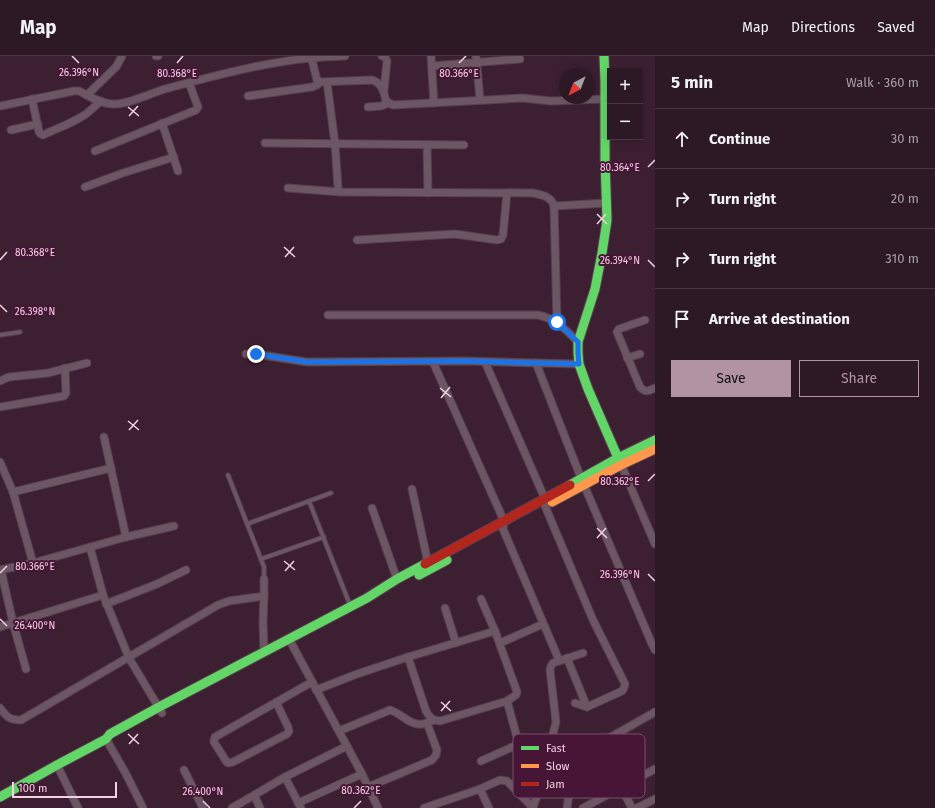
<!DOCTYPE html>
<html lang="en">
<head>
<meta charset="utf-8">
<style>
	:root { --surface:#2d1826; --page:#35212e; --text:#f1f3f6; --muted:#a7a0a7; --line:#483743; --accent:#b293a4 }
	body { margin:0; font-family:"Fira Sans",sans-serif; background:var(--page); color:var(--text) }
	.controls { position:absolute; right:12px; top:12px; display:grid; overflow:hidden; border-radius:0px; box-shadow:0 2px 10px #0003 }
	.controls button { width:36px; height:36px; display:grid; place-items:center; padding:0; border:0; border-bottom:1px solid var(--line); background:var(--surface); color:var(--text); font:20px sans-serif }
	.compass { position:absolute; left:559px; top:12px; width:36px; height:36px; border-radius:50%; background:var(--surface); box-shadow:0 2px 10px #0003; rotate:222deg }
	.scale { position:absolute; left:12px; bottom:10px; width:105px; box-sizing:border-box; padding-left:4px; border:2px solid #f2d1e2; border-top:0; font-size:11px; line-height:14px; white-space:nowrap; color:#f2d1e2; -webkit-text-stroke:3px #471535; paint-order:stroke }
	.stop { position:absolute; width:12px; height:12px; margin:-9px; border:3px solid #1a73e8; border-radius:50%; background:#fff }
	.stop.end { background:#1a73e8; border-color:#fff; box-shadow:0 1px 4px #0008 }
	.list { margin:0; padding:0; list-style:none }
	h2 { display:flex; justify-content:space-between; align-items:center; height:52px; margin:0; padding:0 16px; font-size:17px }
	h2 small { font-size:13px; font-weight:400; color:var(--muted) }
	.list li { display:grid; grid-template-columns:26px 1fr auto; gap:12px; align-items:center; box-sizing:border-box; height:60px; padding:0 16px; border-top:1px solid var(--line) }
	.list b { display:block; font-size:15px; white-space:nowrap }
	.list em { font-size:13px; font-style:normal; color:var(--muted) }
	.actions { display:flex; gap:8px; padding:12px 16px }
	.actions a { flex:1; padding:9px 0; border:1px solid var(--accent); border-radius:0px; text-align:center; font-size:14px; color:var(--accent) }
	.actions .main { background:var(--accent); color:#111 }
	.icon { flex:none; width:22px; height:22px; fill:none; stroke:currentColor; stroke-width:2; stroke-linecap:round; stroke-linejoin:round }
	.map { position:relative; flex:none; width:655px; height:752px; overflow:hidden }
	header { display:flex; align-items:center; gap:24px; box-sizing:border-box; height:56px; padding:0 20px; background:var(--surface); border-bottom:1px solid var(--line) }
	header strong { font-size:19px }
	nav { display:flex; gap:22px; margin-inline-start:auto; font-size:14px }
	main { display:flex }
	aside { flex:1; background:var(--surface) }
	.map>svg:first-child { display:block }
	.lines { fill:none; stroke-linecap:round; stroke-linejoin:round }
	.lane-casing { stroke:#573f4e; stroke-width:5.5 }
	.street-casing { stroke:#573f4e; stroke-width:9 }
	.fast-casing { stroke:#573f4e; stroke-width:11 }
	.slow-casing { stroke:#573f4e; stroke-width:11 }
	.jam-casing { stroke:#573f4e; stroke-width:11 }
	.lane { stroke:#6c5663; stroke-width:3.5 }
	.street { stroke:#6c5663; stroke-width:7 }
	.fast { stroke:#63d668; stroke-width:9 }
	.slow { stroke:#ff974d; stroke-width:9 }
	.jam { stroke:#b3261e; stroke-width:9 }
	.route { stroke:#1a73e8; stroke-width:5 }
	.ticks { fill:none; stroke:#f2d1e2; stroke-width:1.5 }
	.key { fill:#471535; stroke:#7a4d69; stroke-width:1 }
	.key-label { font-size:11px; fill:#f2d1e2 }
	.ticks-label { font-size:10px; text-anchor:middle; fill:#f2d1e2; stroke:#471535; stroke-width:4; stroke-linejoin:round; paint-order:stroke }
</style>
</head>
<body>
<header>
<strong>Map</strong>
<nav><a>Map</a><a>Directions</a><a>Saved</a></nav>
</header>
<main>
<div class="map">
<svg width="655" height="752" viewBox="0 0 655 752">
	<rect width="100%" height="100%" fill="#3c2032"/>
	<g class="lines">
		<defs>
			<g id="lane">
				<path d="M 0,279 L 20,276"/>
				<path d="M 228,419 L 264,511 L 264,523"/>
				<path d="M 309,445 L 350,549"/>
				<path d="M 247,468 L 331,437"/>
				<path d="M 261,503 L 324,481"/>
			</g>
			<g id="street">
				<path d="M 156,0 L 158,0"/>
				<path d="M 311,0 L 317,24 L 320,26 L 372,24 C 382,27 384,36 386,45 L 393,49 L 522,42 L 551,45 L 605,43"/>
				<path d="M 382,0 L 385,1 L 387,5 L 384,34"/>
				<path d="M 431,0 L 434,47"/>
				<path d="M 476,0 L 480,44"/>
				<path d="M 432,10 L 520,3"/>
				<path d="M 327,26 L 335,88 L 338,131 L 338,134 L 341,136 L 533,137 C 542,139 551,140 554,150 L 557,266"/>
				<path d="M 87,39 L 116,11 L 122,0"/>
				<path d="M 248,40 L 312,31 L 317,29 L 320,26"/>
				<path d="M 32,43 L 39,76 L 41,78 L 43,79 C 58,72 73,67 86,58 C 91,54 96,49 101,45"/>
				<path d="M 0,50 L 74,35 L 79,35 C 89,40 101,48 113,48 C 127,49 151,37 165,33 C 224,17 283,1 345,0"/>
				<path d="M 368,51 L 381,50 L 389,47"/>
				<path d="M 162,67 L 178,115"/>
				<path d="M 11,74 L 38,68"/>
				<path d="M 265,87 L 464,89"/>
				<path d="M 427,89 L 428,137"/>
				<path d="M 95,95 L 196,54 L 198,51 L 189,27"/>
				<path d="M 85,131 L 123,117 L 174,101"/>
				<path d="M 288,132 L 341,136"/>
				<path d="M 554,150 L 607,147"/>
				<path d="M 357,184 L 455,178 L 497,184 L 501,183 L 503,179 L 507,137"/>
				<path d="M 328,259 L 538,259 C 555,262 566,274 578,286"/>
				<path d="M 645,264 L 619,273 L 617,276 L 640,331 C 646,337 648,335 655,332"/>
				<path d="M 246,298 L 255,298 L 307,306 L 464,305 L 579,308"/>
				<path d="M 627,302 L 640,298"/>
				<path d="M 433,306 L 504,465 L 503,473 L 559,604"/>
				<path d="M 485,306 L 545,443"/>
				<path d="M 536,307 L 581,422 L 652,588 L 655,594"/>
				<path d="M 0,325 L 9,321 L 48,317 L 87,307"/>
				<path d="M 0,351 L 64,340 L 66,337 L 65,312"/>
				<path d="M 104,381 L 126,481"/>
				<path d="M 0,406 L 13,436"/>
				<path d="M 620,406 L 655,488"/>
				<path d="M 412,433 L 428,507"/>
				<path d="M 545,450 L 593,564 L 625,628 L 624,632 L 622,635 L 587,651 L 575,647"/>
				<path d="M 372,452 L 397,523"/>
				<path d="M 90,491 L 103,539 L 129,602 L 162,657"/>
				<path d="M 33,507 L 13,436 L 111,412"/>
				<path d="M 0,514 L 33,507 L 126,481 L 174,470"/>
				<path d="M 1,514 L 13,567 L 26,613"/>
				<path d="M 264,523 L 264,540 L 263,566 L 264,596"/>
				<path d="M 106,548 L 157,528 L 186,514"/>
				<path d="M 445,552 L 456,587"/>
				<path d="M 0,571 L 103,539"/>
				<path d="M 289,583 L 362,718 L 378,752"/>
				<path d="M 500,587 L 543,568"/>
				<path d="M 408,601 L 426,655 C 430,662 432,664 440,665 L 507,645 L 516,639 L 517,636 L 495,575 L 481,543"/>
				<path d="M 567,602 L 587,651"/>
				<path d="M 316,634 L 357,618 L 408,601 L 495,575"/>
				<path d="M 507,645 L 521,696 L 524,703 L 541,726"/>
				<path d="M 276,646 L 288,671 L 289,675 L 287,678 L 233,706 L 228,707 L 226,705 L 214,686 L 214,684 L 215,681 L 312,626"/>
				<path d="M 0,652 C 7,661 9,664 21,664 L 218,549 L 229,545 L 264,540"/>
				<path d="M 339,675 L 390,654 C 401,657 410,670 422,668 C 425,668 429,666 432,665"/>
				<path d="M 106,683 L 125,716 L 143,752"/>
				<path d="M 563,704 L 601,688"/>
				<path d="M 481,705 L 519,688"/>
				<path d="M 57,709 L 78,752"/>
				<path d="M 184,714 L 203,752"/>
				<path d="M 285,721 L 301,752"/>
				<path d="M 368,731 L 432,704 L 436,699 L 437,694 L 427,667"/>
				<path d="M 480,733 L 489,752"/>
				<path d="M 254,739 L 260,752"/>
				<path d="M 298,747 L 362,718"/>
				<path d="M 232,752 L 285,721 L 347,690"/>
				<path d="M 424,752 L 480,733 L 500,724 L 507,725 L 533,752"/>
				<path d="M 533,752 L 541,726 L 556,666 L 550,614 L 551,610 L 553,607 L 583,597"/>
				<path d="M 567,752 C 568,746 569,734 572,729 C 574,726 577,725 580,724 C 584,722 586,722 589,723 L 599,743"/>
				<path d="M 583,752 L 655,713"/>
				<path d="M 632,752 L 600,692 L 601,688 L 604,685 L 655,656"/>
				<path d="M 637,752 L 655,743"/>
			</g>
			<g id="fast">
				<path d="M 604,0 L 605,25 L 605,104 L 607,164 L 602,197 L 595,233 L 578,286 L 578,297 L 579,308 L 588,333 L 618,402"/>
				<path d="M 570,429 L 618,402 L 655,384"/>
				<path d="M 419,519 L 447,504"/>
				<path d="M 0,741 L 57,709 L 106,683 L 110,678 L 159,651 L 367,542 L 397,523 L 425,508"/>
			</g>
			<path id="slow" d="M 552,446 L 621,409 L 655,393"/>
			<path id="jam" d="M 425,508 L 570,429"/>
		</defs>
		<use href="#lane" class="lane-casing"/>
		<use href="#street" class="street-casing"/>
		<use href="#fast" class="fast-casing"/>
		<use href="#slow" class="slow-casing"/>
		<use href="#jam" class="jam-casing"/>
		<use href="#lane" class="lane"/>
		<use href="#street" class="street"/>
		<use href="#fast" class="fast"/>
		<use href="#slow" class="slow"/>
		<use href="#jam" class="jam"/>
	</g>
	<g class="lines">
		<path class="route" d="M 256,298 L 307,306 L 464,305 L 579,308 L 578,297 L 578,286 L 557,266"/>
	</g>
	<path class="ticks" d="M 72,0 L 79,7M 177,7 L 183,0M 459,7 L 466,0M 128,51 L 139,60M 129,60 L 138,50M 648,111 L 655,104M 597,158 L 607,168M 597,168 L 606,158M 284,191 L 295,201M 285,201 L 294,191M 0,204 L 7,196M 648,204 L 655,211M 0,249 L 7,256M 440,332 L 451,341M 441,342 L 450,331M 128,365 L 139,374M 129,374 L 138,364M 648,425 L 655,418M 597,472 L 607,482M 597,482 L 606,472M 284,505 L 295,514M 285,515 L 294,505M 0,517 L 7,510M 648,518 L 655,525M 0,563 L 7,570M 441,646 L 451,655M 441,655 L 450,645M 128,678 L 139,688M 129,688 L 138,678M 203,745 L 210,752M 354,752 L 361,745"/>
	<rect x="513" y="678" width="132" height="64" rx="6" class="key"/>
	<rect x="521" y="690" width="18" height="4" fill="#63d668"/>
	<rect x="521" y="708" width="18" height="4" fill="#ff974d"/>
	<rect x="521" y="726" width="18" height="4" fill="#b3261e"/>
	<g class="key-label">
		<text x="546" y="696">Fast</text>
		<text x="546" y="714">Slow</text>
		<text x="546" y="732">Jam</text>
	</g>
	<g class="ticks-label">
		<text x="79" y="20">26.396°N</text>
		<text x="177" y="21">80.368°E</text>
		<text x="459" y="21">80.366°E</text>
		<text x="620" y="115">80.364°E</text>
		<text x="35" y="200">80.368°E</text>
		<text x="620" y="208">26.394°N</text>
		<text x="35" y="259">26.398°N</text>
		<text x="620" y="429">80.362°E</text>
		<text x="35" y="514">80.366°E</text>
		<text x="620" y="522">26.396°N</text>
		<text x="35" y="573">26.400°N</text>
		<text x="361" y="738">80.362°E</text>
		<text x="203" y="739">26.400°N</text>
	</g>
</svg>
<div class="controls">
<button>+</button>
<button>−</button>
</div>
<svg class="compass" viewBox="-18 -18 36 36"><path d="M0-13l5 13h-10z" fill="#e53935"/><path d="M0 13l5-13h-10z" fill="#a7a0a7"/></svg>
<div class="scale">100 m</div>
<div class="stop" style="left:557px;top:266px"></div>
<div class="stop end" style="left:256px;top:298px"></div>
</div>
<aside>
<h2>5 min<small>Walk · 360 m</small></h2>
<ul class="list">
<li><svg class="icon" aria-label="ahead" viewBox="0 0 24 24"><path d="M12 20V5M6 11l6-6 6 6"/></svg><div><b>Continue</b></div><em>30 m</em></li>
<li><svg class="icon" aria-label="right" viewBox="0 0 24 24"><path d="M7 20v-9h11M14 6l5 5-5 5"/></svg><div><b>Turn right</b></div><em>20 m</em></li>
<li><svg class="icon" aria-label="right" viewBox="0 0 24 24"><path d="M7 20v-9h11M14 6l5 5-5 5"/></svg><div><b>Turn right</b></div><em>310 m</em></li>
<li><svg class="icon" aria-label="arrive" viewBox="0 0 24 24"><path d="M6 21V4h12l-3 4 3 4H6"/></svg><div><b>Arrive at destination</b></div></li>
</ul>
<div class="actions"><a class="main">Save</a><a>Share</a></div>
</aside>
</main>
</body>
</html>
